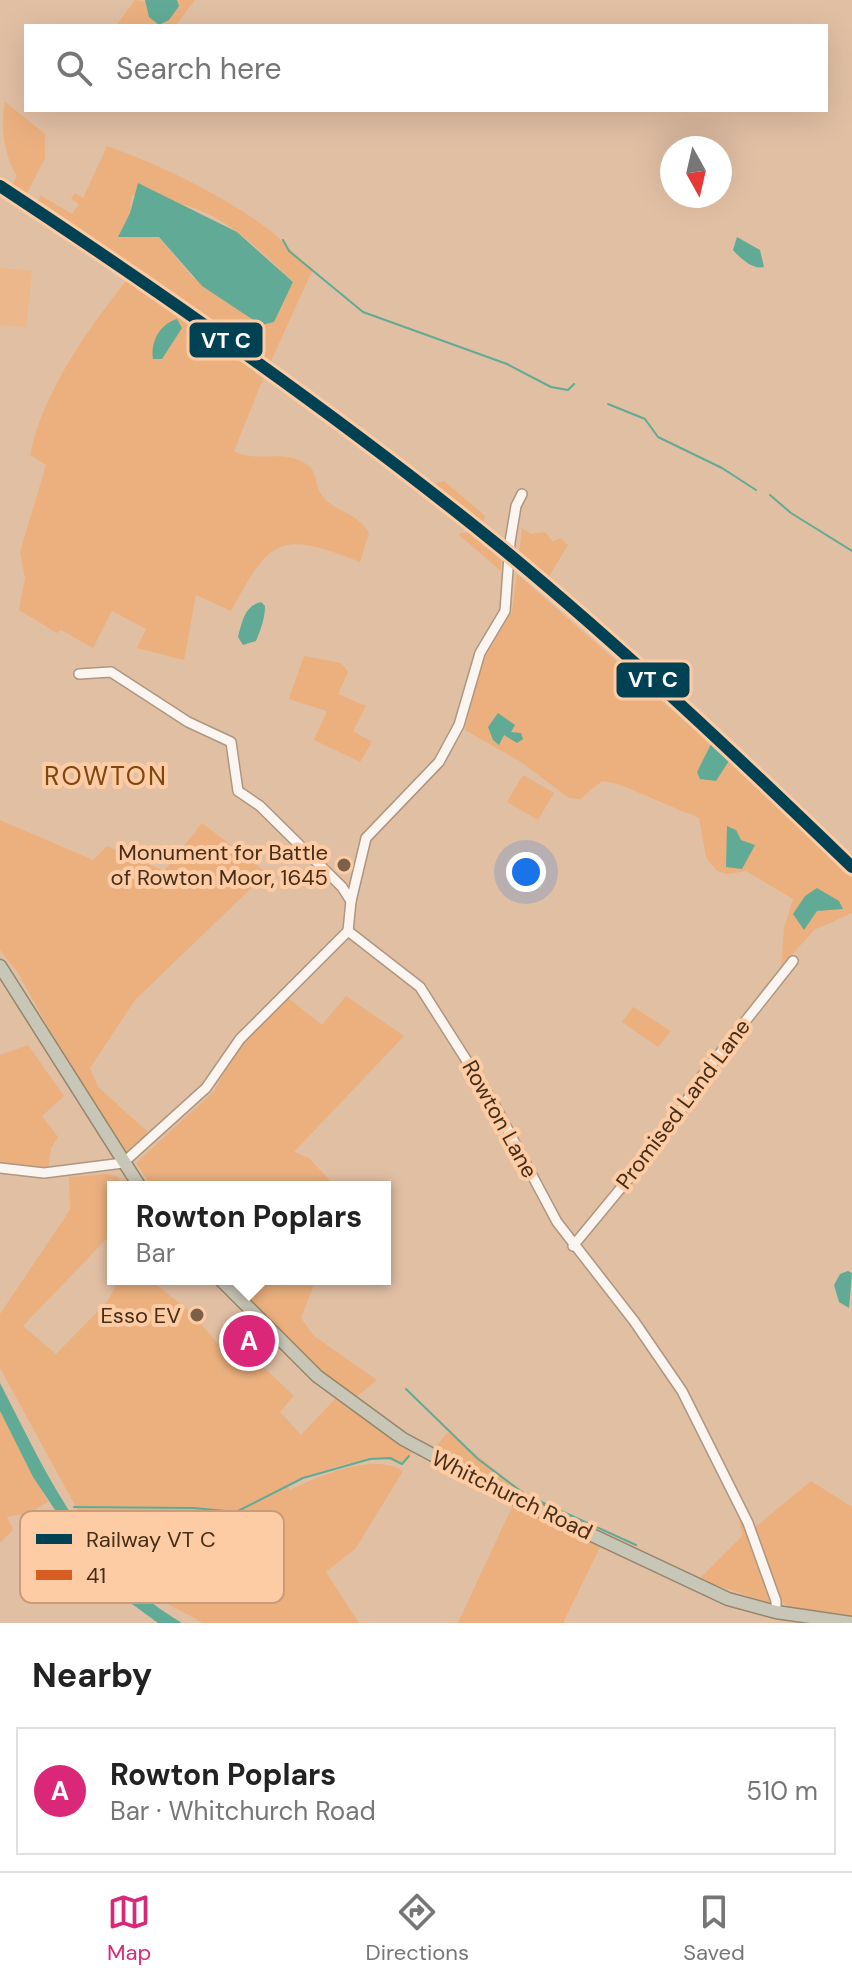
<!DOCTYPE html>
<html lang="en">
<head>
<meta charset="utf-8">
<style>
	:root { --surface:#fff; --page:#f6f6f6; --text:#222; --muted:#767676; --line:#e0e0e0; --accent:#db2777 }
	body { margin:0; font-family:"DM Sans",sans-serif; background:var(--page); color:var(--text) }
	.compass { position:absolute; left:660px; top:136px; width:72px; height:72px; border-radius:50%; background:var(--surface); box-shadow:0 8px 32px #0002; rotate:172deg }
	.you { position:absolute; left:526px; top:872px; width:28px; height:28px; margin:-20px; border:6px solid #fff; border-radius:50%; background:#1a73e8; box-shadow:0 0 0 12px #1a73e833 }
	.badge { display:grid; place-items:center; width:52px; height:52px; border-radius:50%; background:var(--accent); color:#fff; font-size:26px; font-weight:700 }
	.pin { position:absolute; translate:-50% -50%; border:4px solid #fff; box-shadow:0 2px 8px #0006 }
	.popup { position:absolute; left:107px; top:1181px; width:284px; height:104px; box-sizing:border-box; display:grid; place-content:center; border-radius:0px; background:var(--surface); filter:drop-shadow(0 2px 6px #0005); font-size:26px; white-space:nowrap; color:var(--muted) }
	.popup b { font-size:30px; color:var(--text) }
	.popup::after { content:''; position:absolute; left:50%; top:100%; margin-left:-16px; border:16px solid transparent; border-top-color:var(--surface) }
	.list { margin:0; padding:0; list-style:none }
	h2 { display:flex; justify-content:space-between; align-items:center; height:104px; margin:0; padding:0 32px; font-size:34px }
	h2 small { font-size:26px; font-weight:400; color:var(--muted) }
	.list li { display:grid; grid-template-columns:52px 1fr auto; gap:24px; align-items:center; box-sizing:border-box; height:128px; margin:0 16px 16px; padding:0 16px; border:2px solid var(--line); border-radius:0px }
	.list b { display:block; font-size:30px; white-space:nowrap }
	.list p { margin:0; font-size:26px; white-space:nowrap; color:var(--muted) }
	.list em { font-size:26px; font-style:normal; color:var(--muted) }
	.icon { flex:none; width:44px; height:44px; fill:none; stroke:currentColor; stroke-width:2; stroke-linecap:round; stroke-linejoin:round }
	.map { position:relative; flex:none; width:852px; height:1623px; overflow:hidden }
	.search { position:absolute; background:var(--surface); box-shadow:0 8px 32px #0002; left:24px; right:24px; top:24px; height:88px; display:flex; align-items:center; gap:20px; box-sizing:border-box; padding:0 28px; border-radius:0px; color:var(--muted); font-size:30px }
	.sheet { height:248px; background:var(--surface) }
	nav { display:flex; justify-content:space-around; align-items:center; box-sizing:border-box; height:112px; border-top:2px solid var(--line); background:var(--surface); font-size:22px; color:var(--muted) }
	nav a { display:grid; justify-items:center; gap:4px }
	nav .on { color:var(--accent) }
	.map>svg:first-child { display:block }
	.built { fill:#ebb78b }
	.green { fill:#ebb07e; fill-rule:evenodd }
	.water { fill:#61ab96 }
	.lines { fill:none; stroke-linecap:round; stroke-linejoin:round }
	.stream { stroke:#61ab96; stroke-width:2 }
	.minor-casing { stroke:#b0957f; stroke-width:12 }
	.highway-casing { stroke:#95866b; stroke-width:15 }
	.minor { stroke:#faf5f1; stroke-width:9 }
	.highway { stroke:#c8c6b6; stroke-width:12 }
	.rail-1-casing { stroke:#fecca4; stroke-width:18 }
	.rail-1 { stroke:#004153; stroke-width:12 }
	.poi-dot { fill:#7c6049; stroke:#fecca4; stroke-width:3 }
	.labels { text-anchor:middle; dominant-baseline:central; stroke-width:8; stroke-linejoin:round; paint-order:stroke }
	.poi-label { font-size:22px; fill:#452d18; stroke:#fecca4; text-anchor:end }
	.street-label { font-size:22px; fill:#452d18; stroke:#fecca4 }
	.quarter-label { font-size:26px; letter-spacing:2px; fill:#7c4710; stroke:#fecca4 }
	.key { fill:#fecca4; stroke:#c69c7a; stroke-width:2 }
	.key-label { font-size:22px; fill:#452d18 }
	.line-badge { stroke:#fecca4; stroke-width:3 }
	.badge-label { font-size:22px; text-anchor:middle; font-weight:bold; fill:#fff }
</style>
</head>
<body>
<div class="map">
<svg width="852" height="1623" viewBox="0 0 852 1623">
	<rect width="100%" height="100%" fill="#e1bfa3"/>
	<path class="built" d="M 0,268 L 32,271 L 26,327 L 0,325 Z"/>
	<g class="green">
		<path d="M 135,0 L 179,6 L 177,0 L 195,0 L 175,26 L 116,26 Z"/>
		<path d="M 5,102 L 45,134 L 45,158 L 26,195 L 12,185 L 17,176 C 4,156 0,125 5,102 Z"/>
		<path d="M 107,146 C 161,165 220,194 267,228 C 284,241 295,256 313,269 L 271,361 L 137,267 L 38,204 L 40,195 L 72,214 L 79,204 L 71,199 L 75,193 L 83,198 ZM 132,195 C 151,199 170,201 188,206 C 229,218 263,253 293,282 L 274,322 L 192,277 L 159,237 L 118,237 L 130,213 Z"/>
		<path d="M 126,281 L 265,374 L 234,451 C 253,462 276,452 296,459 C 322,468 311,483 324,498 C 337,512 360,515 369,533 L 360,562 C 280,531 271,537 231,611 L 196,595 L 184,660 L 137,648 L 146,629 L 112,611 L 93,648 L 61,630 L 57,633 L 19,610 L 25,578 L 20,552 L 46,465 L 30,455 C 42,394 87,330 126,281 Z"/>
		<path d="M 444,481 L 485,516 L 483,524 L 431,485 Z"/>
		<path d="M 522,528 L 531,534 L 545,532 L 553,542 L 560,538 L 568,545 L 548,578 L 519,554 Z"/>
		<path d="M 469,532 L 501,559 L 501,571 L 458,534 Z"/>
		<path d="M 517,574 L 711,744 L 699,768 L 716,781 L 729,761 L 852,878 L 852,913 L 814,930 L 781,967 L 784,928 L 793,899 L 746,871 L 728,874 L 717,871 L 706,857 L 699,818 L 618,784 L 602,781 L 580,799 L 569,798 L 521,762 L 465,730 L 481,663 L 512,612 Z"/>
		<path d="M 304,656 L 341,663 L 348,672 L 338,694 L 366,706 L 353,731 L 372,742 L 360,762 L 314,740 L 327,711 L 289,699 Z"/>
		<path d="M 523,775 L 554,793 L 538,820 L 507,802 Z"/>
		<path d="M 0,820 L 93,860 L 107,846 L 164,871 L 202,823 L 267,873 L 135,1000 L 90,1068 L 98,1087 L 149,1133 L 125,1154 L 79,1083 L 18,973 L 0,950 Z"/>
		<path d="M 346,996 L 404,1036 L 294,1152 L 309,1158 L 336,1187 L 152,1187 L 136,1163 L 214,1091 L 240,1044 L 288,998 L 322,1025 Z"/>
		<path d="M 633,1007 L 671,1031 L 658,1047 L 622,1022 Z"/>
		<path d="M 28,1045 L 64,1096 L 42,1116 L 58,1137 L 51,1148 L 48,1168 L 0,1164 L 0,1055 Z"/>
		<path d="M 105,1174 L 116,1176 L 127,1187 L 113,1187 L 113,1232 L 23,1326 L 56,1354 L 106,1303 L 120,1279 L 149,1279 L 192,1313 L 240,1370 L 255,1359 L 294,1396 L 280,1412 L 301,1435 L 337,1397 L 412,1452 L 402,1464 C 375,1450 314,1472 287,1486 L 290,1490 C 319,1476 373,1452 403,1471 L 356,1548 L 326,1572 L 359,1623 L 203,1623 L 151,1595 L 89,1531 L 0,1368 L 0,1314 L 70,1210 L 69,1177 Z"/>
		<path d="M 228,1279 L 316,1279 L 301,1318 L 314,1336 L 377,1380 L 355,1398 L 293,1347 Z"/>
		<path d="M 0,1411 L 48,1502 L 29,1513 L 7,1517 L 13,1530 L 0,1543 Z"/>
		<path d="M 448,1432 L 526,1495 L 469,1472 L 432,1451 Z"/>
		<path d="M 811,1481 L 852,1507 L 852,1615 L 790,1607 L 780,1601 L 753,1529 Z"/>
		<path d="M 515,1507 L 602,1543 L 563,1623 L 458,1623 L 511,1509 Z"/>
		<path d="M 739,1515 L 772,1598 L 769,1603 L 699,1579 L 742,1536 Z"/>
	</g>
	<g class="water">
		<path d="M 145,0 L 177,0 L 179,6 L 169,20 L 159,25 L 149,17 Z"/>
		<path d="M 138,183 L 237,232 L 293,282 L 274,322 L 261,325 L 202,286 L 159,237 L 118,237 L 130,213 Z"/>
		<path d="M 737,237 L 760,250 L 764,267 C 753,270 740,258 733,250 Z"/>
		<path d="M 177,319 L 182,328 L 162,359 L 153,359 C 150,342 160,324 177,319 Z"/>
		<path d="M 261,602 L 265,606 C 265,618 261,629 256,641 L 243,645 L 238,637 C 242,623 244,606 261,602 Z"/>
		<path d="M 498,713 L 515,725 L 511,732 L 521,733 L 523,739 L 517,743 L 504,735 L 499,745 L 493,740 L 488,727 Z"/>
		<path d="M 711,744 L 729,761 L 716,781 L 700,779 L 697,772 Z"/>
		<path d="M 727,826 L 736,830 L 741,840 L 755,845 L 742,869 L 726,867 Z"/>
		<path d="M 817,888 L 839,901 L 843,909 L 817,911 L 804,930 L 793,914 L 805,896 Z"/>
		<path d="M 848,1271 L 852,1273 L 849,1308 L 839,1302 L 834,1285 L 840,1274 Z"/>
		<path d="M 0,1383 C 49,1478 86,1566 182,1623 L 158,1623 L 117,1593 L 96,1571 L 33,1477 L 0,1411 Z"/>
	</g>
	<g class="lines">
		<g class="stream">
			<path d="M 283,240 L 289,251 L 363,312 L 507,364 L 551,387 L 568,390 L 574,384"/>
			<path d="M 608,404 L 645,419 L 658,437 L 722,468 L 756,490"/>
			<path d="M 770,495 L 791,513 L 852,551"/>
			<path d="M 406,1389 L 478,1459 L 526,1495 L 636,1545"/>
			<path d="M 74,1507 L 194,1508 L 236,1512 L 303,1478 L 370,1459 L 390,1458 L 402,1464 L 409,1456"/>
		</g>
		<defs>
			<g id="minor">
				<path d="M 79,674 L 111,672 L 188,722 L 231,742 L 238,791 L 260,806 L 342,887 L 351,901"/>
				<path d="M 348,931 L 420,987 L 493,1102 L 557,1222 L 634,1321 L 682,1391 L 748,1523 L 776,1601 L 776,1612"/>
				<path d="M 348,931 L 351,901 L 366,838 L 439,762 L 459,725 L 480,653 L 505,611 L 510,542 L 516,506 L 522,494"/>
				<path d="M 0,1168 L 44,1173 L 123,1163 L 206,1088 L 240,1039 L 348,931"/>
				<path d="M 573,1246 L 668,1131 L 702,1076 L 793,961"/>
			</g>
			<g id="highway">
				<path d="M 0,966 L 140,1187"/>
				<path d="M 220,1279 L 317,1376 L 403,1439 L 511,1497 L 728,1599 L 776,1612 L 852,1623"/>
			</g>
		</defs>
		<use href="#minor" class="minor-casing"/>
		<use href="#highway" class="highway-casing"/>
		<use href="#minor" class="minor"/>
		<use href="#highway" class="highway"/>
		<defs>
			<path id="rail-1" d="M 0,186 C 173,300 343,419 504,550 C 625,650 739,758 852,867"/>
		</defs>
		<use href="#rail-1" class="rail-1-casing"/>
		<use href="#rail-1" class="rail-1"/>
	</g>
	<g class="poi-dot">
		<circle cx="344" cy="865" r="8"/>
		<circle cx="197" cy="1315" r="8"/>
	</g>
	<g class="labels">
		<g class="poi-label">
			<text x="328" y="852">Monument for Battle<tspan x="328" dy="25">of Rowton Moor, 1645</tspan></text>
			<text x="181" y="1315">Esso EV</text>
		</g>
		<g class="street-label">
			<text transform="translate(683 1104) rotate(-53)">Promised Land Lane</text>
			<text transform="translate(500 1119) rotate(61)">Rowton Lane</text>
			<text transform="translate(512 1495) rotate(26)">Whitchurch Road</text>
		</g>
		<g class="quarter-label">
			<text x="106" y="776">ROWTON</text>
		</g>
	</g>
	<rect x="20" y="1511" width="264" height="92" rx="12" class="key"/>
	<rect x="36" y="1534" width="36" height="10" fill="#004153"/>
	<rect x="36" y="1570" width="36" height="10" fill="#d85d20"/>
	<g class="key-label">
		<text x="86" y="1547">Railway VT C</text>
		<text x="86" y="1583">41</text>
	</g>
	<g class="line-badge">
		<rect x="188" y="321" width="76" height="38" rx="8" fill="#004153"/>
		<rect x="615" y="661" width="76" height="38" rx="8" fill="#004153"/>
	</g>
	<g class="badge-label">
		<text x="226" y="348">VT C</text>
		<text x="653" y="687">VT C</text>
	</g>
</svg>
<svg class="compass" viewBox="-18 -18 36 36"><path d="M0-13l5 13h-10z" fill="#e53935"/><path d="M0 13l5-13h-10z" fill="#767676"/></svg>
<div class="you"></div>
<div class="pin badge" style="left:249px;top:1341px">A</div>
<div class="popup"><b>Rowton Poplars</b>Bar</div>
<div class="search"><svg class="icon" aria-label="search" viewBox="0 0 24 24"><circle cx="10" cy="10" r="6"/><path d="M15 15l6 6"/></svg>Search here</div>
</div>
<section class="sheet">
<h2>Nearby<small></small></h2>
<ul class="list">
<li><span class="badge">A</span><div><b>Rowton Poplars</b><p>Bar · Whitchurch Road</p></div><em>510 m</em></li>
</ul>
</section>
<nav>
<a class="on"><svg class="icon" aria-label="map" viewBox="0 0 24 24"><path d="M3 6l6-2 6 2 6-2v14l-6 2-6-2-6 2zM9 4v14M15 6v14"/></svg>Map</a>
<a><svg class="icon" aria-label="directions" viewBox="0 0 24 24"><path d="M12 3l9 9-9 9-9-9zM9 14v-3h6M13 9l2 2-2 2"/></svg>Directions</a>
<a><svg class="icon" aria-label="saved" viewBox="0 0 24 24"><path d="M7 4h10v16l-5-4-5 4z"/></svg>Saved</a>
</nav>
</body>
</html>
